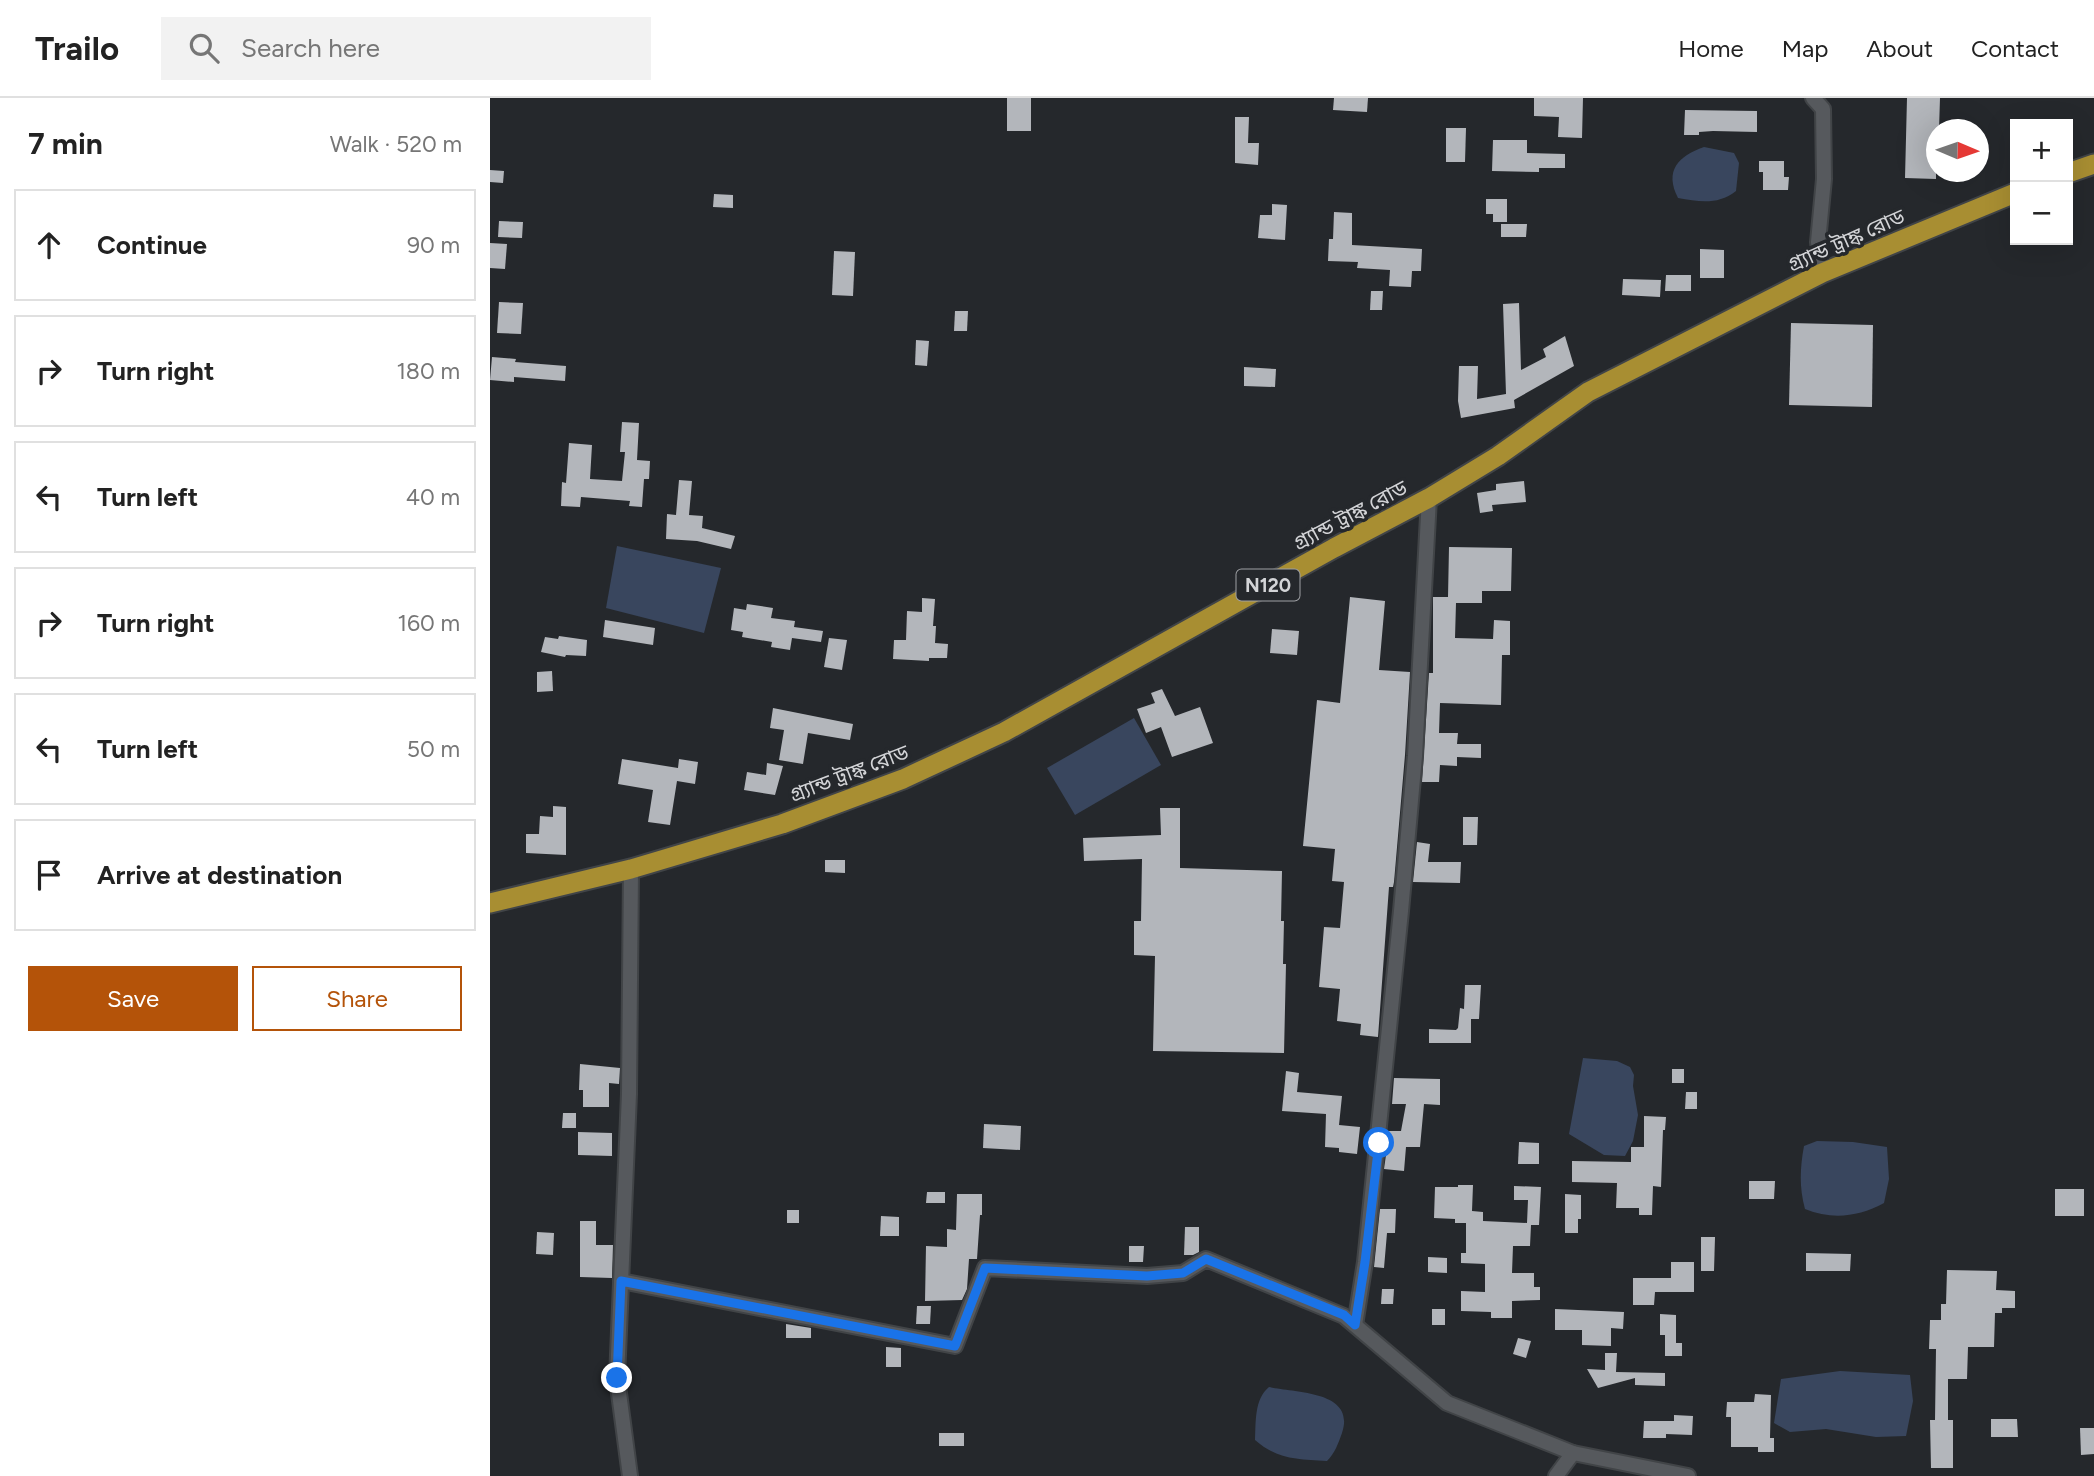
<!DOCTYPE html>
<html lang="en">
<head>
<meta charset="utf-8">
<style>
	:root { --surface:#fff; --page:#f2f2f2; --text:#222; --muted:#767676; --line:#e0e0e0; --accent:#b45309 }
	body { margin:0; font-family:Figtree,"Noto Sans Bengali",sans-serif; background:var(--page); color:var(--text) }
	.controls { position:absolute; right:21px; top:21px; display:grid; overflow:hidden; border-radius:0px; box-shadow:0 7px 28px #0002 }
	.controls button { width:63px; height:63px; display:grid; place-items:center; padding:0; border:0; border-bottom:2px solid var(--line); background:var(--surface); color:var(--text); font:35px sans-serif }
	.compass { position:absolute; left:1436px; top:21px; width:63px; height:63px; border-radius:50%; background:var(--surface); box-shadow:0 7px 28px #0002; rotate:92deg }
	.stop { position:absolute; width:21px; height:21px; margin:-16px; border:5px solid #1a73e8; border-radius:50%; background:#fff }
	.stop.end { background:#1a73e8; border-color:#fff; box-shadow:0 2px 7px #0008 }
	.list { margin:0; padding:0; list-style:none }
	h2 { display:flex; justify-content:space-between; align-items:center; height:91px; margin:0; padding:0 28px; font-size:30px }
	h2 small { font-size:23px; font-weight:400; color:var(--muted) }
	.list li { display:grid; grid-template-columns:46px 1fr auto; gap:21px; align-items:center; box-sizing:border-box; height:112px; margin:0 14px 14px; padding:0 14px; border:2px solid var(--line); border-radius:0px }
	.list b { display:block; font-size:26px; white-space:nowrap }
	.list em { font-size:23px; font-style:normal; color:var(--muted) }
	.actions { display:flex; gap:14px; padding:21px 28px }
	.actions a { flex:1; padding:16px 0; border:2px solid var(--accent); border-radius:0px; text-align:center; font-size:24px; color:var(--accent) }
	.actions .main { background:var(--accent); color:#fff }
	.icon { flex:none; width:38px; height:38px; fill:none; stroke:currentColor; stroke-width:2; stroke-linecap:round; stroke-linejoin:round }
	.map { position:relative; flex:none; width:1604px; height:1378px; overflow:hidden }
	header { display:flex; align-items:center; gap:42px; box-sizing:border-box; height:98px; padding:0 35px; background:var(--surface); border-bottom:2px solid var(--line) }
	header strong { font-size:33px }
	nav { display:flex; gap:38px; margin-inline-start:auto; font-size:24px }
	.search { width:490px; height:63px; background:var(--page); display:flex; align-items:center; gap:18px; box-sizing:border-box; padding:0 24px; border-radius:0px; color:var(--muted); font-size:26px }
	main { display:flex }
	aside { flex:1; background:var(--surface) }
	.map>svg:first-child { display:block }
	.water { fill:#39465e }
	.building { fill:#b3b6bb }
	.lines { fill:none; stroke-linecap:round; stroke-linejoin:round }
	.minor-casing { stroke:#414447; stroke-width:18 }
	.trunk-casing { stroke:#414447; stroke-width:23 }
	.minor { stroke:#56595d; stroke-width:14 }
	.trunk { stroke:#a88e32; stroke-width:19 }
	.route { stroke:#1a73e8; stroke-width:9 }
	.labels { text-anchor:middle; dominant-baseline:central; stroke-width:7; stroke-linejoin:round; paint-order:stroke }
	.shield { fill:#25282c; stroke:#9fa0a4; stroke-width:2 }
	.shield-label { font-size:19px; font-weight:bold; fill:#d3d4d7 }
	.street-label { font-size:21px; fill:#d3d4d7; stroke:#25282c }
</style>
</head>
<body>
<header>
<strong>Trailo</strong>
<div class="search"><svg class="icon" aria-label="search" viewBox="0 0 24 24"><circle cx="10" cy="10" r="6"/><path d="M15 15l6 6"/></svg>Search here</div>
<nav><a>Home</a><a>Map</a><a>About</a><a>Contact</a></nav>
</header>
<main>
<aside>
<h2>7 min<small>Walk · 520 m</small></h2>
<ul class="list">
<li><svg class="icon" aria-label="ahead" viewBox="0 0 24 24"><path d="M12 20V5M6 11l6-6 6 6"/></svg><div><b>Continue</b></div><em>90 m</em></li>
<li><svg class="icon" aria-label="right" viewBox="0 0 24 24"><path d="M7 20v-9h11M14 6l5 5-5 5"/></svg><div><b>Turn right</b></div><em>180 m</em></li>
<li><svg class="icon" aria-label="left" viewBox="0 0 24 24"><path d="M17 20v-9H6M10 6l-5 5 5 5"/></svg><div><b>Turn left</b></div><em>40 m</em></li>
<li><svg class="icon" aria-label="right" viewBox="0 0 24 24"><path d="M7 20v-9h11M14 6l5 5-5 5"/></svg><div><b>Turn right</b></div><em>160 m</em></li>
<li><svg class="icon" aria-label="left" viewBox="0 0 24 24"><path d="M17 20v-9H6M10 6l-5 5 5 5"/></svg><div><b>Turn left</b></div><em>50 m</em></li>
<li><svg class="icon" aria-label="arrive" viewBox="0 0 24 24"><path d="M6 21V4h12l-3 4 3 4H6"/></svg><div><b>Arrive at destination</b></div></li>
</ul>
<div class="actions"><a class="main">Save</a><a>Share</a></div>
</aside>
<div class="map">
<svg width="1604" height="1378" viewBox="0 0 1604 1378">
	<rect width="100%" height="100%" fill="#25282c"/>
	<g class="water">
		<path d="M 1214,49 L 1244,55 L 1249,65 L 1246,93 C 1228,107 1210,104 1188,100 C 1174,73 1188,58 1214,49 Z"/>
		<path d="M 127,448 L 231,470 L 214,535 L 116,510 Z"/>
		<path d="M 644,620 L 671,667 L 585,717 L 557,670 Z"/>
		<path d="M 1093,960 L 1127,963 L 1140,969 L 1144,977 L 1143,988 L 1148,1017 L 1143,1043 L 1135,1058 L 1114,1057 L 1079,1036 Z"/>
		<path d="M 1327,1043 L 1363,1044 L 1397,1049 L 1399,1081 L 1394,1105 C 1368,1119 1342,1122 1315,1111 C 1309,1089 1310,1070 1314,1048 Z"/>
		<path d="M 1350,1273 L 1420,1277 L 1423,1303 L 1416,1338 L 1386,1339 L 1336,1331 L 1300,1334 L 1284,1325 L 1291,1281 Z"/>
		<path d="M 779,1289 C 807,1295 866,1293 852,1335 C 848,1346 845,1355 837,1363 C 807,1361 788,1362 765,1342 C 766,1325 764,1301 779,1289 Z"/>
	</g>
	<g class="building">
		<rect x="517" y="0" width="24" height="33"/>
		<path d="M 844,0 L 878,0 L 877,14 L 843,12 Z"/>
		<path d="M 1044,0 L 1093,0 L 1092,40 L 1068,39 L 1069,19 L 1044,18 Z"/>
		<path d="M 1417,0 L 1450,0 L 1449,32 L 1446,32 L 1446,81 L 1415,80 Z"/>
		<path d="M 1195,12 L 1267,13 L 1267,34 L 1223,33 L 1209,34 L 1209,37 L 1194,37 Z"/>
		<path d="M 745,19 L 759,19 L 758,45 L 769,45 L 768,67 L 745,65 Z"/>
		<path d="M 956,30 L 976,30 L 975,64 L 956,64 Z"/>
		<path d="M 1003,42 L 1037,42 L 1037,55 L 1075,56 L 1075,70 L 1049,70 L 1049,74 L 1002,73 Z"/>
		<path d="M 1269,63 L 1294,63 L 1294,79 L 1299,79 L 1298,92 L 1273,92 L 1273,74 L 1269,74 Z"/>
		<path d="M 0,72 L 14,73 L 13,85 L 0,84 Z"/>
		<path d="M 224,96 L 243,97 L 243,110 L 223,109 Z"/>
		<path d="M 996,101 L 1017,101 L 1017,124 L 1003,124 L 1003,116 L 996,116 Z"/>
		<path d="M 782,106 L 797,107 L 795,142 L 768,140 L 770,117 L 782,117 Z"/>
		<path d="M 844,114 L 862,115 L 862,147 L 932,151 L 931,173 L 922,173 L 921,189 L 899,188 L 900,172 L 867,170 L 868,164 L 838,163 L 839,141 L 843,141 Z"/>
		<path d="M 9,123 L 33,124 L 32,140 L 8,139 Z"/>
		<path d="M 1011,126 L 1037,126 L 1036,139 L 1011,139 Z"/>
		<path d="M 0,145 L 17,146 L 15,171 L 0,170 Z"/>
		<path d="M 1210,151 L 1234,152 L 1234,180 L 1210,180 Z"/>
		<path d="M 344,153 L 365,154 L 363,198 L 342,197 Z"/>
		<path d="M 1176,177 L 1201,177 L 1201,193 L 1175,193 Z"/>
		<path d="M 1133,181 L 1171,182 L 1170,199 L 1132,197 Z"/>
		<path d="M 881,193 L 893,193 L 892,212 L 880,212 Z"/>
		<path d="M 9,204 L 33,205 L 31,236 L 7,235 Z"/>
		<path d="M 1029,205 L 1031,272 L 1056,259 L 1053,251 L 1075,238 L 1084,268 L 1024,302 L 1025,310 L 971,320 L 968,303 L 969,268 L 988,268 L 987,301 L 1016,296 L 1013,206 Z"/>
		<path d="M 465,213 L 478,213 L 477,233 L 464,233 Z"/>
		<path d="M 1301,225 L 1383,227 L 1382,309 L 1299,307 Z"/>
		<path d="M 426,242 L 439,243 L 437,268 L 425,267 Z"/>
		<path d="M 2,259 L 26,261 L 25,264 L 76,268 L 75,283 L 24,279 L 24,284 L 0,282 Z"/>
		<path d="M 754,269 L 786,271 L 785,289 L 754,288 Z"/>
		<path d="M 132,324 L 149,325 L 147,362 L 160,363 L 159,381 L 154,381 L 152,409 L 139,408 L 140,403 L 91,399 L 90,409 L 71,408 L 72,384 L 76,385 L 79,345 L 102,347 L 100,381 L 132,383 L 135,354 L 130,354 Z"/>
		<path d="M 189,382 L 202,383 L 199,417 L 213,418 L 212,430 L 245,438 L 241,451 L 207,443 L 176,441 L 177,416 L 186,417 Z"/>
		<path d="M 1034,383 L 1036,404 L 1002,407 L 1003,413 L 990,415 L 987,395 L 1006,392 L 1006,386 Z"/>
		<path d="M 959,449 L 1022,450 L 1021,493 L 992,493 L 992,505 L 966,505 L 965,540 L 1003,541 L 1004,522 L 1020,523 L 1020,557 L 1012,557 L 1011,607 L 950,605 L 949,635 L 968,635 L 967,646 L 991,646 L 991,660 L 967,659 L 967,668 L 950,667 L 949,684 L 932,684 L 939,575 L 943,575 L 943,499 L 958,499 Z"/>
		<path d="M 860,499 L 895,503 L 889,572 L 920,574 L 915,657 L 904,784 L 903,789 L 899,789 L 888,939 L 870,937 L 871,926 L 847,923 L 850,891 L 829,889 L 834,829 L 850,830 L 854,784 L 842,783 L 845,751 L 813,748 L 827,602 L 850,605 Z"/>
		<path d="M 432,500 L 445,501 L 443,528 L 446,528 L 445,545 L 458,546 L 457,560 L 439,560 L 439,563 L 403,561 L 404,542 L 416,542 L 417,513 L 432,514 Z"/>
		<path d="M 257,506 L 283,510 L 281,520 L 305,523 L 304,529 L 333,533 L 331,544 L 302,540 L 300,552 L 281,549 L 282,544 L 252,539 L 253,534 L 241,532 L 244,510 L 256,512 Z"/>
		<path d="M 115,522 L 165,530 L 163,547 L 113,539 Z"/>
		<path d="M 782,531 L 809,533 L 807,557 L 780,555 Z"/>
		<path d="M 69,538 L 97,542 L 96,558 L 76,557 L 75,559 L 51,554 L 55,539 L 68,541 Z"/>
		<path d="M 339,540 L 357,542 L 352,572 L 334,569 Z"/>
		<path d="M 62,573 L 63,593 L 47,594 L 47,574 Z"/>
		<path d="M 672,591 L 685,618 L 710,609 L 723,645 L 682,659 L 671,629 L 656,635 L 647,611 L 665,605 L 661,595 Z"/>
		<path d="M 283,610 L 363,626 L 360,642 L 318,635 L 313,666 L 289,662 L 294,632 L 280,630 Z"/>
		<path d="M 132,661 L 188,670 L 189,661 L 208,664 L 205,686 L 187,683 L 180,727 L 158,724 L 163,692 L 128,686 Z"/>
		<path d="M 277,665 L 293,668 L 285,697 L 254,692 L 257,674 L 276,677 Z"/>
		<path d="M 63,708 L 76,709 L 76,757 L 36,755 L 36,736 L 49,736 L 50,718 L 63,719 Z"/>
		<path d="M 670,710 L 690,710 L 690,770 L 792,773 L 791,823 L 794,823 L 793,866 L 796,866 L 794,955 L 663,953 L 665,858 L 644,857 L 644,823 L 651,823 L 652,761 L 594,763 L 593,740 L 671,737 Z"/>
		<path d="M 973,719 L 988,719 L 987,747 L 973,747 Z"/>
		<path d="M 927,744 L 940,746 L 938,764 L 971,764 L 970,785 L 923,784 Z"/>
		<path d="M 335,762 L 355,762 L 355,775 L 335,774 Z"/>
		<path d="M 975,887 L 991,887 L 989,921 L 981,921 L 981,945 L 939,945 L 939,931 L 966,932 L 968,930 L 970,910 L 974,911 Z"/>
		<path d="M 90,966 L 130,970 L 129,986 L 119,985 L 119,1009 L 93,1009 L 93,992 L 89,992 Z"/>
		<rect x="1182" y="971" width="12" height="14"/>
		<path d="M 796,973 L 809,975 L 807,994 L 852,998 L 849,1027 L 870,1029 L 867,1056 L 849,1054 L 849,1050 L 835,1049 L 836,1016 L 792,1013 Z"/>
		<path d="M 904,980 L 950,981 L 950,1007 L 934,1006 L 930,1049 L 916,1049 L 914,1073 L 894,1071 L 896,1057 L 898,1057 L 899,1033 L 911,1033 L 916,1006 L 902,1006 Z"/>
		<path d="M 1196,994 L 1207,994 L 1207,1011 L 1195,1011 Z"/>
		<path d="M 73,1015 L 86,1015 L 86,1030 L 72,1030 Z"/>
		<path d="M 1154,1018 L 1176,1019 L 1175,1032 L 1173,1032 L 1171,1089 L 1163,1088 L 1162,1117 L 1149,1117 L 1149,1110 L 1126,1110 L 1127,1085 L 1082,1084 L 1082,1063 L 1141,1064 L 1141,1049 L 1154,1049 Z"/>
		<path d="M 494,1026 L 531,1028 L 530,1052 L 493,1050 Z"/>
		<path d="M 88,1034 L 122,1035 L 122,1058 L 88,1057 Z"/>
		<path d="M 1029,1044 L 1049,1045 L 1049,1066 L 1028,1066 Z"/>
		<path d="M 1259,1083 L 1285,1083 L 1284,1101 L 1259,1101 Z"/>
		<path d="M 968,1087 L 983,1087 L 982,1113 L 993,1114 L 993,1123 L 1037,1125 L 1038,1102 L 1024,1102 L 1024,1088 L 1051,1089 L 1049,1127 L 1041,1127 L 1040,1148 L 1023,1148 L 1022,1175 L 1044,1175 L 1044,1189 L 1050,1189 L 1050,1202 L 1022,1203 L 1022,1220 L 1001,1220 L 1001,1214 L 971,1213 L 971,1193 L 995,1194 L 995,1166 L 971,1165 L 971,1155 L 976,1155 L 976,1125 L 965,1125 L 965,1121 L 944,1120 L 945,1089 L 968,1089 Z"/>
		<rect x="1565" y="1091" width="29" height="27"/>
		<path d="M 437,1094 L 455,1094 L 455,1105 L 436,1105 Z"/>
		<path d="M 467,1096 L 492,1096 L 492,1117 L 490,1117 L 487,1161 L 479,1161 L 477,1191 L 472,1202 L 435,1203 L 436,1148 L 457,1149 L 457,1131 L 466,1132 Z"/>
		<path d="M 1075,1096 L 1091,1097 L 1091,1121 L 1088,1121 L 1088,1135 L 1075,1135 Z"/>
		<path d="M 890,1111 L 906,1111 L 905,1135 L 897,1135 L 894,1170 L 884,1169 Z"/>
		<rect x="297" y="1112" width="12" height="13"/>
		<path d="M 391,1118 L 409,1119 L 409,1138 L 390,1138 Z"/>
		<path d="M 90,1123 L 106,1123 L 106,1147 L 123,1147 L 122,1180 L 90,1179 Z"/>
		<path d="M 695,1129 L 709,1129 L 709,1154 L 703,1157 L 694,1157 Z"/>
		<path d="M 47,1134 L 64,1135 L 63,1157 L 46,1156 Z"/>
		<path d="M 1211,1139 L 1225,1139 L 1224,1173 L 1211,1173 Z"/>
		<path d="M 639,1148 L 654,1148 L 653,1164 L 639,1164 Z"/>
		<path d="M 1316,1155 L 1361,1156 L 1360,1173 L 1316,1173 Z"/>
		<path d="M 938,1159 L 957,1160 L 957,1175 L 938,1174 Z"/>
		<path d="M 1181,1164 L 1204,1164 L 1204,1194 L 1165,1194 L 1164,1207 L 1143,1207 L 1143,1180 L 1181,1180 Z"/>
		<path d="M 1457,1172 L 1507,1173 L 1506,1192 L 1525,1193 L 1525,1210 L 1512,1210 L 1512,1215 L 1505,1215 L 1504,1249 L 1478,1249 L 1477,1281 L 1458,1281 L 1458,1322 L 1463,1322 L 1463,1370 L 1441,1370 L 1440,1322 L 1445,1322 L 1446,1251 L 1439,1251 L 1440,1222 L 1451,1222 L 1451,1206 L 1456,1206 Z"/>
		<path d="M 892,1191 L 904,1191 L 903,1206 L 891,1206 Z"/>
		<path d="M 427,1208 L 441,1208 L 440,1226 L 426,1226 Z"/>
		<rect x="942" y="1211" width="13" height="16"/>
		<path d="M 1065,1211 L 1134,1214 L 1133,1231 L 1121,1230 L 1121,1248 L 1092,1247 L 1092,1232 L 1065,1232 Z"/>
		<path d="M 1170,1216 L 1186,1217 L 1186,1245 L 1192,1245 L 1192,1258 L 1175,1258 L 1175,1237 L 1170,1237 Z"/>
		<path d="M 296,1226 L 321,1230 L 321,1240 L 296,1240 Z"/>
		<path d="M 1028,1240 L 1041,1243 L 1036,1260 L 1023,1256 Z"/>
		<path d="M 396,1249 L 411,1250 L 411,1269 L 396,1269 Z"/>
		<path d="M 1115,1255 L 1127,1255 L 1126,1274 L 1175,1275 L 1175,1288 L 1145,1287 L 1145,1280 L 1108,1290 L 1097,1271 L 1115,1272 Z"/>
		<path d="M 1265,1296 L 1281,1297 L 1280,1340 L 1284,1340 L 1284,1354 L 1268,1354 L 1268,1349 L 1241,1349 L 1241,1319 L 1236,1319 L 1237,1304 L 1264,1304 Z"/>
		<path d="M 1184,1317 L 1203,1318 L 1202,1337 L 1176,1336 L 1176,1340 L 1153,1340 L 1154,1323 L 1184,1323 Z"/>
		<path d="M 1501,1321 L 1527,1321 L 1528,1339 L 1501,1339 Z"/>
		<path d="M 1590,1330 L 1604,1330 L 1604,1356 L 1591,1357 Z"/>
		<rect x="449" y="1335" width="25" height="13"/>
	</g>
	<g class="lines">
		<defs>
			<g id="minor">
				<path d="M 1323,0 L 1333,11 L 1334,81 L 1328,144 L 1332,175"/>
				<path d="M 131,1183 L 465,1248 L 495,1170 L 657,1178 L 693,1175 L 716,1161 L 854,1218 L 957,1305 L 1083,1355"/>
				<path d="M 865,1227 L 875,1164 L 911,813 L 925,658 L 939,400"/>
				<path d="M 140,1378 L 127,1280 L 139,996 L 141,771"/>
				<path d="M 1066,1378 L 1083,1355 L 1198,1378"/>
			</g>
			<g id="trunk">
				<path d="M 1578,75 L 1604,66"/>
				<path d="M 0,805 L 141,771 L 292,726 L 413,681 L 514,634 L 844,450 L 939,400 L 1008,358 L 1098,294 L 1332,175 L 1525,95"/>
			</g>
		</defs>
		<use href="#minor" class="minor-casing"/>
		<use href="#trunk" class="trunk-casing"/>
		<use href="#minor" class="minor"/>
		<use href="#trunk" class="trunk"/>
	</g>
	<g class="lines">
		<path class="route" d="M 127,1280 L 131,1183 L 465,1248 L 495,1170 L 657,1178 L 693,1175 L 716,1161 L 854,1217 L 865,1227 L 875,1164 L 889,1045"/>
	</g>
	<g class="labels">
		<rect class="shield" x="746.5" y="471.5" width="63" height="31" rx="5"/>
		<g class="shield-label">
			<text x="778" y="487">N120</text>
		</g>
		<g class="street-label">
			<text transform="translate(1356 142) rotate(-24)">গ্র্যান্ড ট্রাঙ্ক রোড</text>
			<text transform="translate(860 417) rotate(-28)">গ্র্যান্ড ট্রাঙ্ক রোড</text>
			<text transform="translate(359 675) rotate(-21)">গ্র্যান্ড ট্রাঙ্ক রোড</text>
		</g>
	</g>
</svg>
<div class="controls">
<button>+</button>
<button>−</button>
</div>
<svg class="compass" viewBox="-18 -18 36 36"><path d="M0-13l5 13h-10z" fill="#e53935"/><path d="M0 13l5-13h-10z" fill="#767676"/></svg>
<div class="stop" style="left:889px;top:1045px"></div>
<div class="stop end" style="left:127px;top:1280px"></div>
</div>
</main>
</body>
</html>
